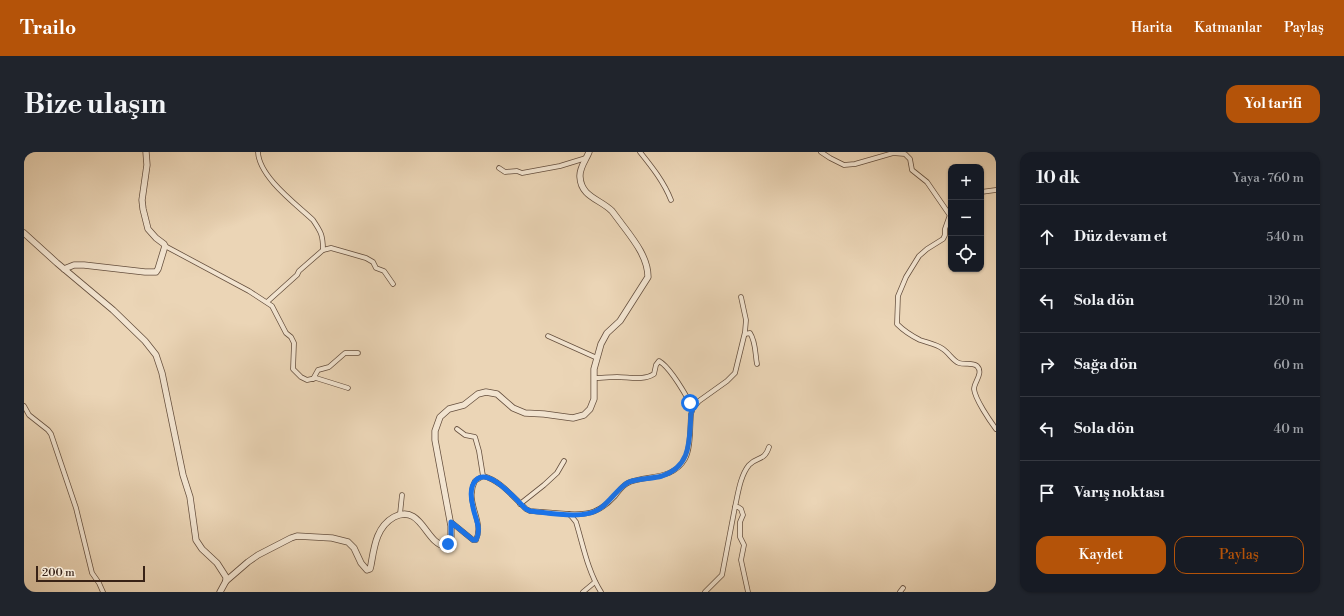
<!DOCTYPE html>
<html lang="tr">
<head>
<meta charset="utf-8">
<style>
	:root { --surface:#171b24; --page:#20242c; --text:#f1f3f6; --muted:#9ea1a6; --line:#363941; --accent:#b45309 }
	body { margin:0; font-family:"Libre Bodoni",serif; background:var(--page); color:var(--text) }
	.controls { position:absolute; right:12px; top:12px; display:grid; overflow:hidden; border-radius:8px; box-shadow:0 1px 3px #0004 }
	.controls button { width:36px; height:36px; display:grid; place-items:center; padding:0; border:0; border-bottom:1px solid var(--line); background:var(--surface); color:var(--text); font:20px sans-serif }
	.scale { position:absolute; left:12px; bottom:10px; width:109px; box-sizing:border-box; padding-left:4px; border:2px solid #382216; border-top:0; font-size:11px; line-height:14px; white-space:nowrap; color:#382216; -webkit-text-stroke:3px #f2e4d0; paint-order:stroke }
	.stop { position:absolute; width:12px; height:12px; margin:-9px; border:3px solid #1a73e8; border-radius:50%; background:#fff }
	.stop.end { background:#1a73e8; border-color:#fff; box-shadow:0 1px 4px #0008 }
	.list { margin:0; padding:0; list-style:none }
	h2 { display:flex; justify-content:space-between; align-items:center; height:52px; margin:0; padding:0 16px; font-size:17px }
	h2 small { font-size:13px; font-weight:400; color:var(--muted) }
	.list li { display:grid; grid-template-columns:26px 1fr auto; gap:12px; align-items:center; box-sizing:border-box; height:64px; padding:0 16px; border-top:1px solid var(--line) }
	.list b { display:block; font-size:15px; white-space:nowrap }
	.list em { font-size:13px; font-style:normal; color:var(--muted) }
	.actions { display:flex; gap:8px; padding:12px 16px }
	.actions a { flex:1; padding:9px 0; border:1px solid var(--accent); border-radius:12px; text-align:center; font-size:14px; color:var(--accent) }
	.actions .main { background:var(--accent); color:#fff }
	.icon { flex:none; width:22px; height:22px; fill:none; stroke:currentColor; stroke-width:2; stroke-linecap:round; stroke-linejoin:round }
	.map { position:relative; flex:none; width:972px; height:440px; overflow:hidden; border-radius:12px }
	header { display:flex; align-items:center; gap:24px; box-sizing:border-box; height:56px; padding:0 20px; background:var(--accent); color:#fff }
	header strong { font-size:19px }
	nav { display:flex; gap:22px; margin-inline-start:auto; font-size:14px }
	.intro { display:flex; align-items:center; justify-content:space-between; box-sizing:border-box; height:96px; padding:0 24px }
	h1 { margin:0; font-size:28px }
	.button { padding:10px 18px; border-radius:12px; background:var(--accent); color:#fff; font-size:14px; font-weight:700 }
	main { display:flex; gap:24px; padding:0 24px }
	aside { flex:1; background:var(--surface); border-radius:12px; box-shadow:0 1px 3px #0004 }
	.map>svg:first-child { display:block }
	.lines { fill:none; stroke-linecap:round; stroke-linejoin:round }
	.minor-casing { stroke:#654f3e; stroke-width:5.5 }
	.tertiary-casing { stroke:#654f3e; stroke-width:7 }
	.minor { stroke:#f2e4d0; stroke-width:4 }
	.tertiary { stroke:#f2e4d0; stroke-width:5.5 }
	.route { stroke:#1a73e8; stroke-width:5 }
</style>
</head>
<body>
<header>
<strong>Trailo</strong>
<nav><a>Harita</a><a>Katmanlar</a><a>Paylaş</a></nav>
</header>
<div class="intro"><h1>Bize ulaşın</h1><a class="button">Yol tarifi</a></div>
<main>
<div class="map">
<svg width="972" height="440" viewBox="0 0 972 440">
	<rect width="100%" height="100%" fill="#ebd5b6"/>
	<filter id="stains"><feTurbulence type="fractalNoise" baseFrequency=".005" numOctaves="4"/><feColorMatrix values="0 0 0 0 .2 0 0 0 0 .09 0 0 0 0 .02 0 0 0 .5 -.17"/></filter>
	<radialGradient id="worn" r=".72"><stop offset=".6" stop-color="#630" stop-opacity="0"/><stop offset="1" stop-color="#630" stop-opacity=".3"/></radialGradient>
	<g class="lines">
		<defs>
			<g id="minor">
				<path d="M 234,0 C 235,25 272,52 289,68 C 297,80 299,83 299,98"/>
				<path d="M 616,0 C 628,15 640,30 647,48"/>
				<path d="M 797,0 L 806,6 L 820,13 L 831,12 L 869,1 L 881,2 L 886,7 L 888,18 L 903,30 L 925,62"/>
				<path d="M 475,16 L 481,20 L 493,19 L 498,21 L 536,14 L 562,6"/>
				<path d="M 957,40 L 972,38"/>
				<path d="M 927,60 L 921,77 L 921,83 L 919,87 L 903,97 L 895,104 L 882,125 L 874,144 L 873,172 C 880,179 888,184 896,188 C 904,191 912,192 919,197 C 925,201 929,209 935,211 C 941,213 948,210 953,214 C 960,221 950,230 950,237 C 951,247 966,269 972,277"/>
				<path d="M 141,94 L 225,139 L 248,154 L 262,181 L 267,185 L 270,191 L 269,217 L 277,225 L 283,228 L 292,226 L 324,236"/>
				<path d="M 243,150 L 273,123 L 275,119 L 299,98 L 307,96 L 342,106 L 349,110 L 352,116 L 360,119 L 369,132"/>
				<path d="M 721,182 L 726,181 C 732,190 731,202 733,212"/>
				<path d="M 524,184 L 573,206"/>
				<path d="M 570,226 C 578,226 585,225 593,225 C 605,225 619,229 630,222 L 632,213 L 635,209 C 646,215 663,245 669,256"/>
				<path d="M 289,227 L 294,218 L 305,215 L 321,201 L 334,201"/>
				<path d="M 0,254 L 5,263 L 24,278 L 27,282 L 52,356 L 68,421 L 75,431 L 79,440"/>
				<path d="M 433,277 L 441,283 L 451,285 L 455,299 L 459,324"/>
				<path d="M 496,352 L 520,333 L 533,321 L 540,309"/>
				<path d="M 711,355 C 714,342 716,324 725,313 C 733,304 740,310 745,295"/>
				<path d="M 376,362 L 378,343"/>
				<path d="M 545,362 C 566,363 576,360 591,344 C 595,339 599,332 606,330 C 624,323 649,328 661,307 C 667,296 666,275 667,262 L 669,256 L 675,249 L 703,229 L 711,221 L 721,180 L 722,168 L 717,145"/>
				<path d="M 427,370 L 449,388 L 452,388 C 461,368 440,351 451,329 L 459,324 C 476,328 489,345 502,357 L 506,359 L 545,362 L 548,365 L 552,370 C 559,393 564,420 577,440"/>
				<path d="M 559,440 L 571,430"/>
				<path d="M 681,440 L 698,423 L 711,355 L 714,355 L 717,357 L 719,363 L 716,370 L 716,385 L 720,393 L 717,408 L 724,440"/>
				<path d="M 876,440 L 879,436"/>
			</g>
			<g id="tertiary">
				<path d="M 0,81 L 33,111 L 89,158 L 121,189 L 132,203 L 138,221 L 159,323 L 166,345 L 172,388 L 178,397 L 193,411 L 202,425 L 202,429 L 196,440"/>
				<path d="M 40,117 L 50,113 L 60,113 L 121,120 L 132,120 L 134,117 L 141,94 L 140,92 L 132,86 L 124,77 L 119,57 L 118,48 L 123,13 L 122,0"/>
				<path d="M 202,429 L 224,410 L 234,403 L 267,386 L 273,384 L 308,386 L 324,390 L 330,396 L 337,411 L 343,418 L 346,417 L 347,413 C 350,396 352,375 370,365 C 397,351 402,392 421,394 L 424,392 L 427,385 L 427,374 L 411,288 L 411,279 L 416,265 L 425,257 L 440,253 L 454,242 L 462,240 L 473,242 L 489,256 L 501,261 L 520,262 L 549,266 L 560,263 L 566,257 L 570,247 L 570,217 L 577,192 L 583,181 L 596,169 L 624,125 C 624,105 609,87 597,71 C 594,67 591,63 588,59 C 576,47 557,45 556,25 C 555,16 562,8 565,0"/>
			</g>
		</defs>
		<use href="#minor" class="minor-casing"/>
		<use href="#tertiary" class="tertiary-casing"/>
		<use href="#minor" class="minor"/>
		<use href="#tertiary" class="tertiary"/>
	</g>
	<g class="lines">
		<path class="route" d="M 424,392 L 427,385 L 427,370 L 449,388 L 452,388 C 458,376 451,367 449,355 C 447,347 445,335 452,328 C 465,315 492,348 502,357 L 506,359 C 526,361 563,369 578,355 C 587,348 596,334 605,330 C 615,326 628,327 638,324 C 668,314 665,288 667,262 L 669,256 L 666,251"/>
	</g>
	<rect width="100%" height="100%" filter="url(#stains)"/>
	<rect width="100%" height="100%" fill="url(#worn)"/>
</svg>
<div class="controls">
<button>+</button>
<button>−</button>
<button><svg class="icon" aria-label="locate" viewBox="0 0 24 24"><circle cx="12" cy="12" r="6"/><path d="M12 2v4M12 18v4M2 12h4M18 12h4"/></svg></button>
</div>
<div class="scale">200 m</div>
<div class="stop" style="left:666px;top:251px"></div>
<div class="stop end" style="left:424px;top:392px"></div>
</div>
<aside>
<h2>10 dk<small>Yaya · 760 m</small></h2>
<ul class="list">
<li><svg class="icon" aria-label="ahead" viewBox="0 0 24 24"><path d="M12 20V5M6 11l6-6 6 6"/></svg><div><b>Düz devam et</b></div><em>540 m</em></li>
<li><svg class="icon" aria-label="left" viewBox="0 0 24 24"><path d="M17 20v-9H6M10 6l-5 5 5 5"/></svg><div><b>Sola dön</b></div><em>120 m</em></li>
<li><svg class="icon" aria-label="right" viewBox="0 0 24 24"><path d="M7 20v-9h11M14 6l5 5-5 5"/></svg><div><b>Sağa dön</b></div><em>60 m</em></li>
<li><svg class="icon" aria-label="left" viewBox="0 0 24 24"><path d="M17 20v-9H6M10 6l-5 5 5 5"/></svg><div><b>Sola dön</b></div><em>40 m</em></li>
<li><svg class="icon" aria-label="arrive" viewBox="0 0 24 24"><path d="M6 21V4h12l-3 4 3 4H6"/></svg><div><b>Varış noktası</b></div></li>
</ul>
<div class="actions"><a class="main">Kaydet</a><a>Paylaş</a></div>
</aside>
</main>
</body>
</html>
